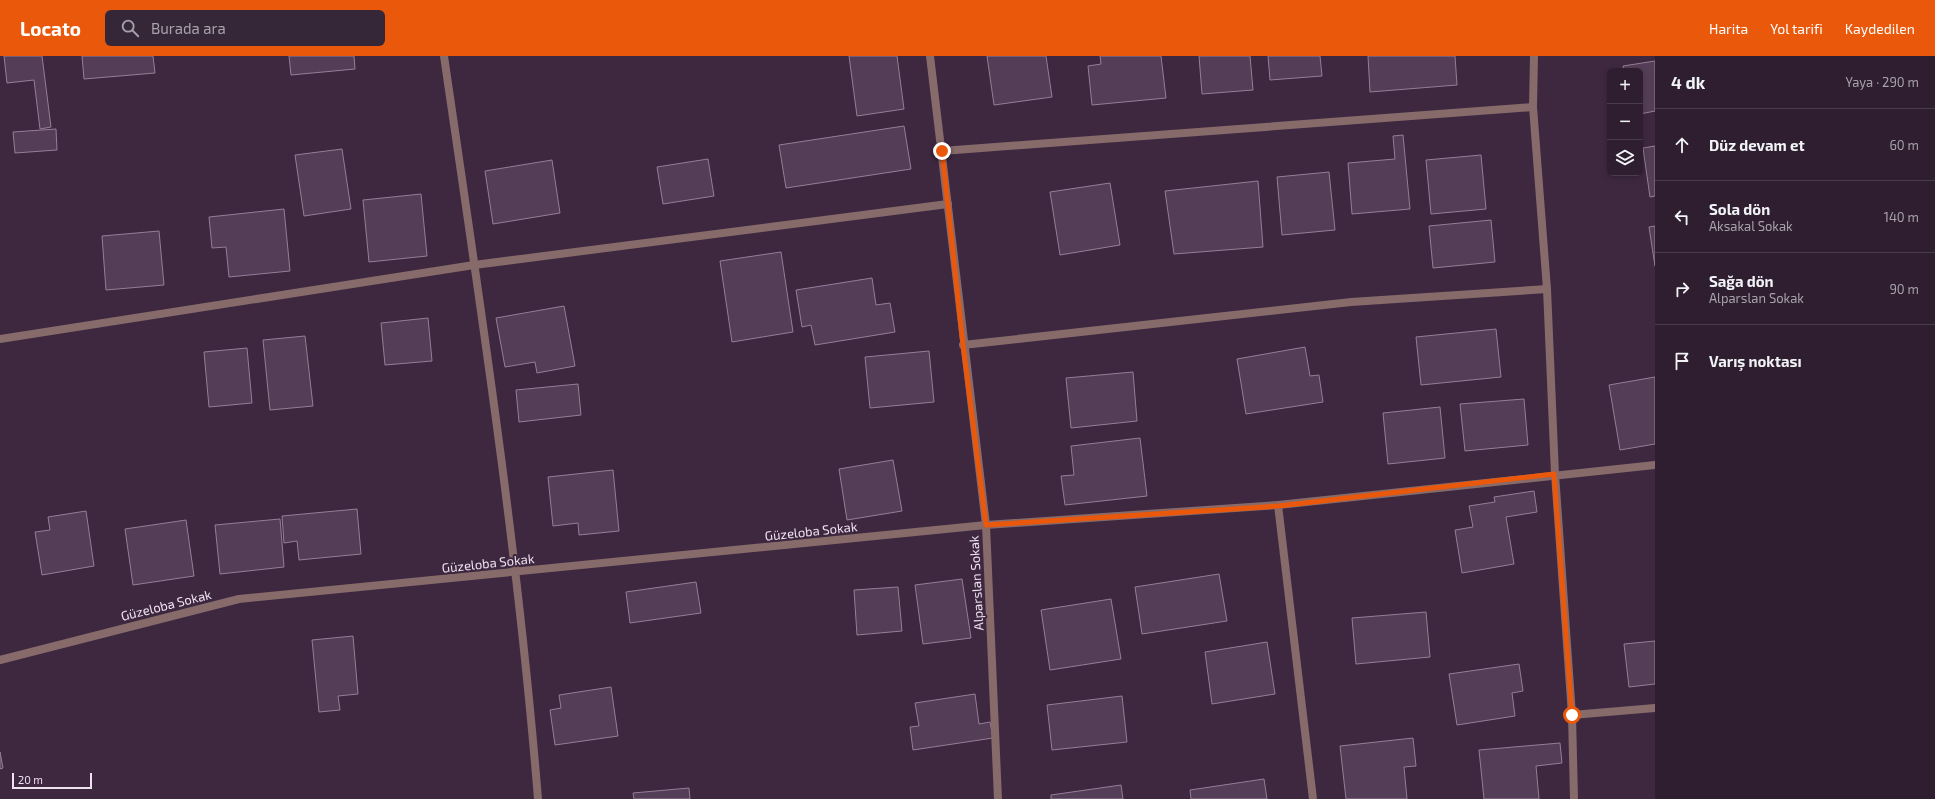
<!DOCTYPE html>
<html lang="tr">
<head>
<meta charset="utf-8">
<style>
	:root { --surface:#2e1e30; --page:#362738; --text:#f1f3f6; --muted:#a7a2ab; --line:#493c4c; --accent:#ea580c }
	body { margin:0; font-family:"Exo 2",sans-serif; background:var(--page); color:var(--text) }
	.controls { position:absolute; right:12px; top:12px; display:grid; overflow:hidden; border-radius:6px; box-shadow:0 2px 6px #0003 }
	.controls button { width:36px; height:36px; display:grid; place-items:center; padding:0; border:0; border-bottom:1px solid var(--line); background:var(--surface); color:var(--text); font:20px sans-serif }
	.scale { position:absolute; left:12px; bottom:10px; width:80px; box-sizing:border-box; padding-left:4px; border:2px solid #efe1f0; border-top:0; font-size:11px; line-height:14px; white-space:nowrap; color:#efe1f0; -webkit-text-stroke:3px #3d2840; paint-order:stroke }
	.stop { position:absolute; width:12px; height:12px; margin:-9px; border:3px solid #ea580c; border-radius:50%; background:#fff }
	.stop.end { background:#ea580c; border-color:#fff; box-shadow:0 1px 4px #0008 }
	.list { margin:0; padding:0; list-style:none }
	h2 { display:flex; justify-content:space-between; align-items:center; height:52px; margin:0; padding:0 16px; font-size:17px }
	h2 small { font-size:13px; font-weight:400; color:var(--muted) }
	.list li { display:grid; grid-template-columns:26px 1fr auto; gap:12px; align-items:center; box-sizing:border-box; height:72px; padding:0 16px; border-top:1px solid var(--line) }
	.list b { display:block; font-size:15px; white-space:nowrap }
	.list p { margin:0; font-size:13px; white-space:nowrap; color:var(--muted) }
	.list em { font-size:13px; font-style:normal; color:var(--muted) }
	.icon { flex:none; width:22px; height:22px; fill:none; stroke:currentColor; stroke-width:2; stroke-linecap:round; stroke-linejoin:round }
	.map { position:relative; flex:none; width:1655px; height:743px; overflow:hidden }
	header { display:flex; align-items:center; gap:24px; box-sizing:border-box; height:56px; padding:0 20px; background:var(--accent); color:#fff }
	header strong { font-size:19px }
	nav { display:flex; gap:22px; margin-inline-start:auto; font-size:14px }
	.search { width:280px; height:36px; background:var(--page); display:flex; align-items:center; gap:10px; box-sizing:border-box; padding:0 14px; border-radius:6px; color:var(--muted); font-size:15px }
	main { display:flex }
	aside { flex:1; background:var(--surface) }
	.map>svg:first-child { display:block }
	.building { fill:#543e57; stroke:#967d99 }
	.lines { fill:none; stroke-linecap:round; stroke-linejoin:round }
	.street { stroke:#876a6a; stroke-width:8 }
	.route { stroke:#ea580c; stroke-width:5 }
	.labels { text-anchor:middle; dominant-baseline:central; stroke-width:4; stroke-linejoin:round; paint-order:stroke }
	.street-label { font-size:13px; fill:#efe1f0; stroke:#3d2840 }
</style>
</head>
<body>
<header>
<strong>Locato</strong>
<div class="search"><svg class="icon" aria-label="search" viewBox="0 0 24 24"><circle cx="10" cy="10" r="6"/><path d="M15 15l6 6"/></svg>Burada ara</div>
<nav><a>Harita</a><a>Yol tarifi</a><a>Kaydedilen</a></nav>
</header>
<main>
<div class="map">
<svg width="1655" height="743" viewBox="0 0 1655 743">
	<rect width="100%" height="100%" fill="#3d2840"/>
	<g class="building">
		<path d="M 4,0 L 42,0 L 51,71 L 40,73 L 34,24 L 7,27 Z"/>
		<path d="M 82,0 L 153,0 L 155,17 L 84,23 Z"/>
		<path d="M 289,0 L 354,0 L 355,13 L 291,19 Z"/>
		<path d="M 849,0 L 897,0 L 904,53 L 857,60 Z"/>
		<path d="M 987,0 L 1046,0 L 1052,41 L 994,49 Z"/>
		<path d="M 1100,0 L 1161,0 L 1166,42 L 1092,49 L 1088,10 L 1101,8 Z"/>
		<path d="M 1199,0 L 1250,0 L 1253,34 L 1202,38 Z"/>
		<path d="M 1268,0 L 1320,0 L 1322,20 L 1270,24 Z"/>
		<path d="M 1368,0 L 1455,0 L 1457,29 L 1370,36 Z"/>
		<path d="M 1655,5 L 1655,55 L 1640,58 L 1640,15 L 1624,15 L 1623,10 Z"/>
		<path d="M 904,70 L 911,113 L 786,132 L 779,89 Z"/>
		<path d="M 56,73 L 57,94 L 15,97 L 13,76 Z"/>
		<path d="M 1403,79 L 1410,153 L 1352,158 L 1348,107 L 1395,103 L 1393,80 Z"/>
		<path d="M 1655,90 L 1655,140 L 1650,141 L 1643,92 Z"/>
		<path d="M 342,93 L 351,153 L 304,160 L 295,99 Z"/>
		<path d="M 1481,99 L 1486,153 L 1431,158 L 1426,104 Z"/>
		<path d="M 708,103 L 714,140 L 663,148 L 657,111 Z"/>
		<path d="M 552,104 L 560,157 L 493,168 L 485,115 Z"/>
		<path d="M 1329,116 L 1335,174 L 1282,179 L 1277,121 Z"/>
		<path d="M 1258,125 L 1263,191 L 1174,198 L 1165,135 Z"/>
		<path d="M 1110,127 L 1120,189 L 1060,199 L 1050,136 Z"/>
		<path d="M 421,138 L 427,200 L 369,206 L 363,144 Z"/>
		<path d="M 284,153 L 290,215 L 229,221 L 226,191 L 212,192 L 209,161 Z"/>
		<path d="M 1491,164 L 1495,206 L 1433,212 L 1429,170 Z"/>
		<path d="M 1655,170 L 1655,210 L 1649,171 Z"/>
		<path d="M 159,175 L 164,229 L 106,234 L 102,180 Z"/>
		<path d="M 781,196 L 793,276 L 732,286 L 720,205 Z"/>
		<path d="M 872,222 L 876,249 L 890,247 L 895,276 L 815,289 L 811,269 L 802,271 L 796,234 Z"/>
		<path d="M 564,250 L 575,310 L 537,317 L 535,306 L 505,311 L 496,262 Z"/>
		<path d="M 428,262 L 432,305 L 385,309 L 381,267 Z"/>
		<path d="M 1496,273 L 1501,321 L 1421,329 L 1416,281 Z"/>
		<path d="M 305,280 L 313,350 L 270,354 L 263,284 Z"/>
		<path d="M 1305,291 L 1310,320 L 1319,319 L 1323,346 L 1246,358 L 1237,303 Z"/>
		<path d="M 247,292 L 252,347 L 209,351 L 204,296 Z"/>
		<path d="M 929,295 L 934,346 L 870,352 L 865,301 Z"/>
		<path d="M 1133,316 L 1137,365 L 1071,372 L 1066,322 Z"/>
		<path d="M 1655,321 L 1655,388 L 1620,394 L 1609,329 Z"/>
		<path d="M 578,328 L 581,359 L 519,366 L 516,334 Z"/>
		<path d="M 1524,343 L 1528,389 L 1465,395 L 1460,348 Z"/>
		<path d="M 1440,351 L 1445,402 L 1388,408 L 1383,357 Z"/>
		<path d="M 1140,382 L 1147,440 L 1065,449 L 1061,420 L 1074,419 L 1071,390 Z"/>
		<path d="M 893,404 L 902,455 L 847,464 L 839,413 Z"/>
		<path d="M 613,414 L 619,475 L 579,479 L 578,467 L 553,470 L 548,421 Z"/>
		<path d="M 1534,435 L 1537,456 L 1506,461 L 1514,508 L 1462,517 L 1455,474 L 1473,471 L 1469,450 L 1495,446 L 1494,441 Z"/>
		<path d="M 357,453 L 361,498 L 299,504 L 297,485 L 284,487 L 282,460 Z"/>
		<path d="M 86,455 L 94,510 L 42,519 L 35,476 L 50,474 L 48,461 Z"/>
		<path d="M 280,463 L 284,511 L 220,518 L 215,469 Z"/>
		<path d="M 186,464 L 194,520 L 133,529 L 125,473 Z"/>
		<path d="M 1219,518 L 1227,565 L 1142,578 L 1135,531 Z"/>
		<path d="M 962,523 L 971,582 L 923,588 L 915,529 Z"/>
		<path d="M 696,526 L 701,557 L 630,567 L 626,536 Z"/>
		<path d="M 898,531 L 902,575 L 857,579 L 854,534 Z"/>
		<path d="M 1111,543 L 1121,603 L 1050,614 L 1041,554 Z"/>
		<path d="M 1426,556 L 1430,601 L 1356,608 L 1352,562 Z"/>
		<path d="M 353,580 L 358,638 L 338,640 L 340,654 L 319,656 L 312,584 Z"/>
		<path d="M 1655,585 L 1655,628 L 1629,631 L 1624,588 Z"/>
		<path d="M 1267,586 L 1275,638 L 1212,648 L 1205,596 Z"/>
		<path d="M 1519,608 L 1523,635 L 1512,637 L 1515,660 L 1457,669 L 1449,618 Z"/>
		<path d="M 611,631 L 618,680 L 555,689 L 550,654 L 561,652 L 559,639 Z"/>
		<path d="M 975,638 L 979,668 L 990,666 L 993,682 L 913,694 L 910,671 L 919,670 L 915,647 Z"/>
		<path d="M 1122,640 L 1127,686 L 1052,694 L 1047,649 Z"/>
		<path d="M 1413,682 L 1416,710 L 1404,711 L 1407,743 L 1346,743 L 1340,690 Z"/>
		<path d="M 1560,687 L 1562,707 L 1536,710 L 1539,743 L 1484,743 L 1479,694 Z"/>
		<path d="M 0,696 L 3,712 L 0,713 Z"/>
		<path d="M 1264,723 L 1267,743 L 1191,743 L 1190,734 Z"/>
		<path d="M 1121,729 L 1123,743 L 1051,743 L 1051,739 Z"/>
		<path d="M 689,732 L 690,743 L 634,743 L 633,737 Z"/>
	</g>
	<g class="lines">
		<g class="street">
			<path d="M 444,0 C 480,247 518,494 538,743"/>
			<path d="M 930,0 L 986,469 L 998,743"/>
			<path d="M 1534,0 L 1533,51 L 1547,233 L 1555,418 L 1572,659 L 1574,743"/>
			<path d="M 942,95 L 1533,51"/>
			<path d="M 0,283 L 474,209 L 948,148"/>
			<path d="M 963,289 L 1351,246 L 1547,233"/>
			<path d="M 1278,449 L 1313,743"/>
			<path d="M 0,604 L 239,543 L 986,469 L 1278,449 L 1655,409"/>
			<path d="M 1572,659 L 1655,652"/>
		</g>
	</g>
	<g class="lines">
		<path class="route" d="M 942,95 L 963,289 L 986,469 L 1278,450 L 1554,418 L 1572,659"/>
	</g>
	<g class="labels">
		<g class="street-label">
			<text transform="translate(811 475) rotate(-6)">Güzeloba Sokak</text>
			<text transform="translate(488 507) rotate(-6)">Güzeloba Sokak</text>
			<text transform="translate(976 527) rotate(-93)">Alparslan Sokak</text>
			<text transform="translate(166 549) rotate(-14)">Güzeloba Sokak</text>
		</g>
	</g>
</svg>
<div class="controls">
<button>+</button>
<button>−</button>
<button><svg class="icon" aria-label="layers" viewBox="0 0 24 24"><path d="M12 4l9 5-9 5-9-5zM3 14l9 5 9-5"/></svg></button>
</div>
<div class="scale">20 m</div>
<div class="stop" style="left:1572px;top:659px"></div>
<div class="stop end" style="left:942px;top:95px"></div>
</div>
<aside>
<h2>4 dk<small>Yaya · 290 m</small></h2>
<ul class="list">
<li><svg class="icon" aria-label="ahead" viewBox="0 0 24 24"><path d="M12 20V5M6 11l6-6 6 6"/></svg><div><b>Düz devam et</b></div><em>60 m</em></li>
<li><svg class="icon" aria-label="left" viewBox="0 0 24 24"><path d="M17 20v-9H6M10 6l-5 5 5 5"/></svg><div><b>Sola dön</b><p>Aksakal Sokak</p></div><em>140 m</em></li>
<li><svg class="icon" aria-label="right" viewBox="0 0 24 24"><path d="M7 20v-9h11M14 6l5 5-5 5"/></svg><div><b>Sağa dön</b><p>Alparslan Sokak</p></div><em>90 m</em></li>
<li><svg class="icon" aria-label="arrive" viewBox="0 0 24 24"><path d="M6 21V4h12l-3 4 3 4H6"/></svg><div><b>Varış noktası</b></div></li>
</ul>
</aside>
</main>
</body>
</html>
